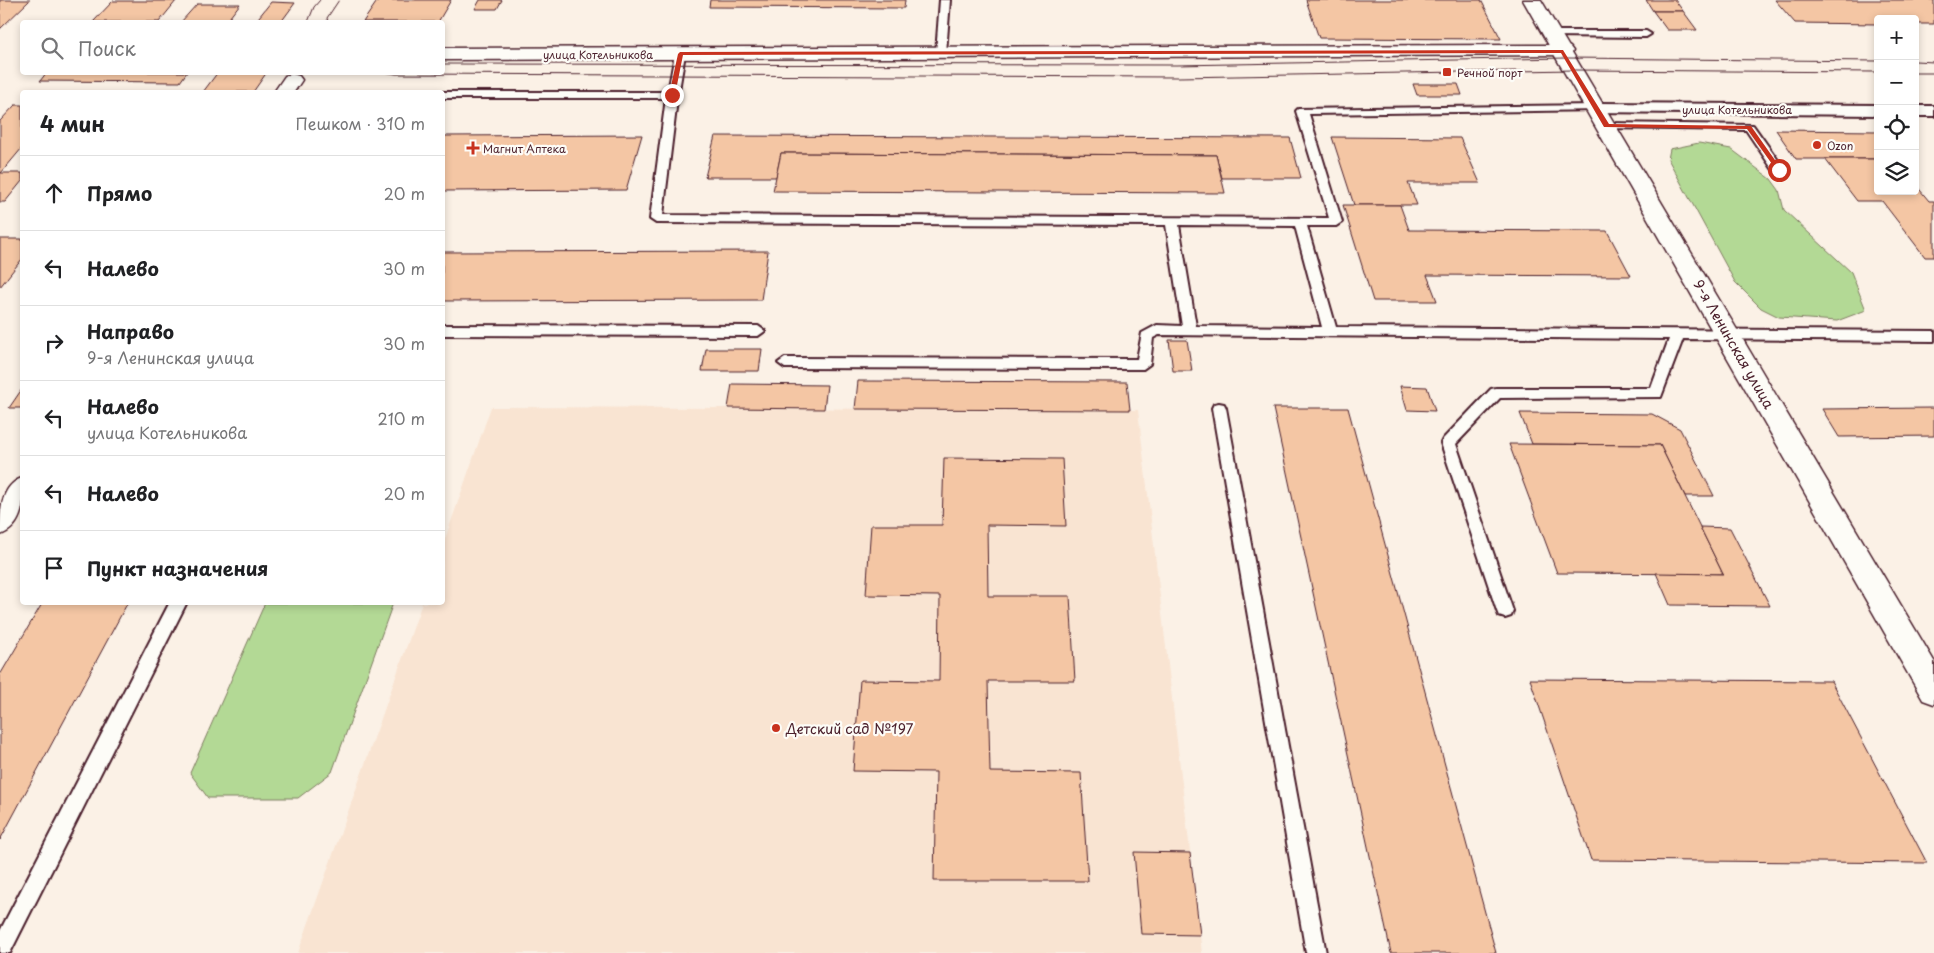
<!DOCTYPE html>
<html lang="ru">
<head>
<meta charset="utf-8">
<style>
	:root { --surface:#fff; --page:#f6f6f6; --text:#202124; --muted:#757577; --line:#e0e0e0 }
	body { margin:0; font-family:"Playpen Sans",sans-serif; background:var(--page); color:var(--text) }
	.controls { position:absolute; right:15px; top:15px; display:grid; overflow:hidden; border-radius:5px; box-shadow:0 2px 8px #0003 }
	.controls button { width:45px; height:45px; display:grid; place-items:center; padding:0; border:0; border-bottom:1px solid var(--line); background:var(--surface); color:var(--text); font:25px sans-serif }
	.stop { position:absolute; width:15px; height:15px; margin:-11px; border:4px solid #c8321e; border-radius:50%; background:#fff }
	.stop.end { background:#c8321e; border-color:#fff; box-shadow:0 1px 5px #0008 }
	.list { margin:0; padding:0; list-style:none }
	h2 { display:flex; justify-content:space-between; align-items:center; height:65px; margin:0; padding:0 20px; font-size:21px }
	h2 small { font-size:16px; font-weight:400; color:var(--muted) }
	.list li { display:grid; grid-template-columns:32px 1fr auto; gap:15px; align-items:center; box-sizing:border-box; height:75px; padding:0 20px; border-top:1px solid var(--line) }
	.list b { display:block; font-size:19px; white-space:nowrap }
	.list p { margin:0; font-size:16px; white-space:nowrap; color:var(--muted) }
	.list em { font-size:16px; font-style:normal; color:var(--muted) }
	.icon { flex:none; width:28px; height:28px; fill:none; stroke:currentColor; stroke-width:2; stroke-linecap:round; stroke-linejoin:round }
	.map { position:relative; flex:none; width:1934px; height:953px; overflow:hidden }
	.search { position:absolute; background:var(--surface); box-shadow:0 2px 8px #0003; left:20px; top:20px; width:425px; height:55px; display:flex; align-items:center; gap:12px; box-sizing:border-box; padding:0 18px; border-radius:5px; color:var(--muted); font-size:19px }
	.panel { position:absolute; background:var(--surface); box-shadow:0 2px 8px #0003; left:20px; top:90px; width:425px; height:515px; border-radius:5px }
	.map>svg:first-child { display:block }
	.built { fill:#f9e4d2 }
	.green { fill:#b3d995; stroke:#7e7c60 }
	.building { fill:#f4c6a4; stroke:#4a1f2b }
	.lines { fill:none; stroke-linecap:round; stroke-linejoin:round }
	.service-casing { stroke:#4a1f2b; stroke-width:4 }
	.pedestrian-casing { stroke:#4a1f2b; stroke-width:4 }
	.minor-casing { stroke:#4a1f2b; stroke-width:3 }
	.tertiary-casing { stroke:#4a1f2b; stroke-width:3 }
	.service { fill:#fdfcf7; fill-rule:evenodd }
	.pedestrian { fill:#fdfcf7; fill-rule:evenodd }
	.minor { fill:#fdfcf7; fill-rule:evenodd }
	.tertiary { fill:#fdfcf7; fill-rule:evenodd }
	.tram { stroke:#4a1f2b; stroke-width:1 }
	.route { fill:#c8321e }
	.poi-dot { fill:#c8321e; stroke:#fdfcf7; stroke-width:2 }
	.labels { text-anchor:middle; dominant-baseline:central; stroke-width:4.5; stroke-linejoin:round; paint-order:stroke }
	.far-street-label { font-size:11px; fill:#4a1f2b; stroke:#fdfcf7 }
	.far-poi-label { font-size:11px; fill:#4a1f2b; stroke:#fdfcf7; text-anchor:start }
	.street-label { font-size:14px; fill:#4a1f2b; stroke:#fdfcf7 }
	.poi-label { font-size:14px; fill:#4a1f2b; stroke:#fdfcf7; text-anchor:start }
</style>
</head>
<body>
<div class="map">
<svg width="1934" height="953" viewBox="0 0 1934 953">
	<rect width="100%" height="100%" fill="#fbf1e6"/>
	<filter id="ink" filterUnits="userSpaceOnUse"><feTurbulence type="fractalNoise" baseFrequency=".02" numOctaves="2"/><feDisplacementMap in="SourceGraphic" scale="10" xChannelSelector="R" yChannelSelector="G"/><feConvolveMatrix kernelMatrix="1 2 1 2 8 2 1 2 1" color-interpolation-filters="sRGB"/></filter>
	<g filter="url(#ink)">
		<path class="built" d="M 491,407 L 1138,410 L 1202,953 L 298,953 L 422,603 L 442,602 L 443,545 Z"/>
		<g class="green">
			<path d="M 1699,143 L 1731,149 L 1771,179 L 1779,190 L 1784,210 L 1851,272 L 1866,310 L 1837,321 L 1779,317 L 1761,308 L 1735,282 L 1668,159 L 1670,149 Z"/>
			<path d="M 265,603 L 393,603 L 332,772 L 298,798 L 208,798 L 190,773 Z"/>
		</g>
		<g class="building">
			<path d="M 0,0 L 30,0 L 0,29 Z"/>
			<path d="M 378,0 L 451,0 L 438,22 L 363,22 Z"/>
			<path d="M 480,0 L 502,0 L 497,9 L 475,9 Z"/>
			<path d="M 710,0 L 905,0 L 904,8 L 709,7 Z"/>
			<path d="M 1306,0 L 1481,0 L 1501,39 L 1319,38 Z"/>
			<path d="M 1646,0 L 1675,0 L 1683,11 L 1653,11 Z"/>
			<path d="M 1775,0 L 1934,0 L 1934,24 L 1915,24 L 1915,19 L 1878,19 L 1878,24 L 1795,23 Z"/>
			<path d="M 113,1 L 176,1 L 159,22 L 93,22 Z"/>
			<path d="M 271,2 L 295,3 L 281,22 L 255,22 Z"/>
			<path d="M 197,4 L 240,4 L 226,22 L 181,22 Z"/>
			<path d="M 1653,11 L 1683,11 L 1697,30 L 1667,30 Z"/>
			<path d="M 47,72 L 187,72 L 180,82 L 40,81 Z"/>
			<path d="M 218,72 L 267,72 L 253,92 L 203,92 Z"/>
			<path d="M 1413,84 L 1458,84 L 1462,95 L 1417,95 Z"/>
			<path d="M 15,105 L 22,105 L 22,148 L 1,173 L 22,173 L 22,181 L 5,202 L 0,202 L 0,121 Z"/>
			<path d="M 1776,130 L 1878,131 L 1878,159 L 1796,159 Z"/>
			<path d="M 642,135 L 626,190 L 442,191 L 442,136 Z"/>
			<path d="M 715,136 L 1290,138 L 1301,178 L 1222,178 L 1216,155 L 781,153 L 776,177 L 705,177 Z"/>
			<path d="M 1332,137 L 1460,138 L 1480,183 L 1408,183 L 1417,205 L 1354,205 Z"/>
			<path d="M 781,153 L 1216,155 L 1225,193 L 773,191 Z"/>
			<path d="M 1825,159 L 1878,159 L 1878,191 L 1915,191 L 1915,184 L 1929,201 L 1934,201 L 1934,257 L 1925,257 L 1882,201 L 1857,201 Z"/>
			<path d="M 1343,205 L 1400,205 L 1409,230 L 1607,231 L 1631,276 L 1427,275 L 1437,301 L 1373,301 Z"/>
			<path d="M 0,239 L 22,239 L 22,259 L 0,287 Z"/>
			<path d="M 768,251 L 761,300 L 442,301 L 442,252 Z"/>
			<path d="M 1169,340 L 1187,340 L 1192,371 L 1173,371 Z"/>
			<path d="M 706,349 L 762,349 L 759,371 L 702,371 Z"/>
			<path d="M 858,381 L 1127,382 L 1130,410 L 855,409 Z"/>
			<path d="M 732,384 L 827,385 L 824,409 L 728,408 Z"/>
			<path d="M 1400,386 L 1427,387 L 1435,411 L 1407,410 Z"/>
			<path d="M 22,389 L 22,408 L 9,408 Z"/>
			<path d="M 1273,408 L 1348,408 L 1496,953 L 1391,953 Z"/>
			<path d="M 1934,408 L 1934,436 L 1839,437 L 1822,409 Z"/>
			<path d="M 1520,413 L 1652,414 L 1680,429 L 1714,496 L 1685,496 L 1660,445 L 1532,444 Z"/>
			<path d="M 1509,444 L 1660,445 L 1723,574 L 1557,573 Z"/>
			<path d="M 944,458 L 1062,459 L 1066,526 L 987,525 L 988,596 L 1070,596 L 1075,681 L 988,681 L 990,772 L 1081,773 L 1088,881 L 934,881 L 936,772 L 853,771 L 860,680 L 939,681 L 940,596 L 866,595 L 871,525 L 942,525 Z"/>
			<path d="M 1700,527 L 1730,528 L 1770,606 L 1670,605 L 1656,573 L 1723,574 Z"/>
			<path d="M 43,602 L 128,602 L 0,840 L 0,675 Z"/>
			<path d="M 1530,679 L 1831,681 L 1927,863 L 1591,860 Z"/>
			<path d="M 1134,852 L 1190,853 L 1200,935 L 1141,934 Z"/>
		</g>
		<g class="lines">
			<defs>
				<g id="service">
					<path d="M 940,0 L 950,0 L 946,53 L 941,56 L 936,53 Z"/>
					<path d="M 1553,31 L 1646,31 L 1651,34 L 1646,37 L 1549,36 L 1549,32 Z"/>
					<path d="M 680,51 L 685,54 L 676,108 L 663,215 L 1329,218 L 1296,111 L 1298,109 L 1597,105 L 1603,108 L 1601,110 L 1309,114 L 1342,222 L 1336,226 L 1307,226 L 1336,327 L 1934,331 L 1934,341 L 1683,339 L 1661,397 L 1500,398 L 1456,444 L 1513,611 L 1511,616 L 1505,618 L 1499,616 L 1497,611 L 1441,443 L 1443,439 L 1491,389 L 1496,388 L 1651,388 L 1669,339 L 1159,335 L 1153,338 L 1150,364 L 1143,369 L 785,368 L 778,363 L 785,358 L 1137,359 L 1142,333 L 1157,325 L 1182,326 L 1166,225 L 656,223 L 650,219 L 666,98 L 442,98 L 442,92 L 439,92 L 668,92 L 675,54 ZM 1179,225 L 1295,226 L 1322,327 L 1196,326 Z"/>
					<path d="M 1607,123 L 1753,125 L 1785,170 L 1783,173 L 1775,173 L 1746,130 L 1603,128 L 1601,126 Z"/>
					<path d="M 442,325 L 758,326 L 765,331 L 758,336 L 442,335 Z"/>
					<path d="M 1219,403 L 1224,404 L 1226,408 L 1326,953 L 1306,953 L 1212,408 L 1214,404 Z"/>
					<path d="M 170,602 L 187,602 L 10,953 L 0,953 L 0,931 Z"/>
				</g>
				<g id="pedestrian">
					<path d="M 1597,103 L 1878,105 L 1878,115 L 1591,112 L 1588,108 L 1591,104 Z"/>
					<rect x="1915" y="106" width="19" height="10"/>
				</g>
				<g id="minor">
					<path d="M 1563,45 L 1570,47 L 1573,51 L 1570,55 L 442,60 L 442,48 Z"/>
					<path d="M 292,74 L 299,76 L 302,80 L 294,92 L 274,92 L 285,76 Z"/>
					<path d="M 22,478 C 25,499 24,527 0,535 C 0,512 0,486 22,478 Z"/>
				</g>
				<path id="tertiary" d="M 1523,0 L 1541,0 L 1934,661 L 1934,704 L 1923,700 Z"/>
			</defs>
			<use href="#service" class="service-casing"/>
			<use href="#pedestrian" class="pedestrian-casing"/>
			<use href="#minor" class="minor-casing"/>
			<use href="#tertiary" class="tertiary-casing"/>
			<use href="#service" class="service"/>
			<use href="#pedestrian" class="pedestrian"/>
			<use href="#minor" class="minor"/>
			<use href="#tertiary" class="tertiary"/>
			<g class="tram">
				<path d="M 308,22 L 314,7 L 320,0"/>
				<path d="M 328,22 L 327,18 L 339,0"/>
				<path d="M 1915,61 L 1934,62"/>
				<path d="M 442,64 L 1177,65 L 1567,58 L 1878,61"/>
				<path d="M 384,72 L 396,74 L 1179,77 L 1574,70 L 1878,72"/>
				<path d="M 1915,73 L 1934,73"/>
			</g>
		</g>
	</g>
	<path class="route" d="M 1563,50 L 1609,124 L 1751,126 L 1782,170 L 1777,171 L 1747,129 L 1604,127 L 1561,53 L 683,55 L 675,95 L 672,97 L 669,95 L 678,54 L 680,52 Z"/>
	<g class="poi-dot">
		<rect x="1442" y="67" width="10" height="10" rx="2.5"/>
		<circle cx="1817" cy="145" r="5"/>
		<path d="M470.5 140.5h5v5h5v5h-5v5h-5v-5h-5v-5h5z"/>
		<circle cx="776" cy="728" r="5"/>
	</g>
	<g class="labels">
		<g class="far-street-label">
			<text x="598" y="54">улица Котельникова</text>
			<text x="1737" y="109">улица Котельникова</text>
		</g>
		<g class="far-poi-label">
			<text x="1457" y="72">Речной порт</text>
			<text x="1827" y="145">Ozon</text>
			<text x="483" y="148">Магнит Аптека</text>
		</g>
		<g class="street-label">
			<text transform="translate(1734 344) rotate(60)">9-я Ленинская улица</text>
		</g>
		<g class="poi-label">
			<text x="786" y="728">Детский сад №197</text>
		</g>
	</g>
</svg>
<div class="controls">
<button>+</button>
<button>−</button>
<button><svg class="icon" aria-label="locate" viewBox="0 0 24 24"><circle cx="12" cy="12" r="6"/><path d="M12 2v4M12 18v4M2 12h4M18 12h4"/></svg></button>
<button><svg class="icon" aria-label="layers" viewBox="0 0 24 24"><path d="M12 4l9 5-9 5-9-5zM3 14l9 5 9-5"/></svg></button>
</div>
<div class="stop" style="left:1779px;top:170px"></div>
<div class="stop end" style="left:672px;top:95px"></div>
<div class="search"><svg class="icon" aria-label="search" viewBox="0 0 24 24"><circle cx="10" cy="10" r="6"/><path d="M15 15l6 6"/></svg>Поиск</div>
<section class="panel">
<h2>4 мин<small>Пешком · 310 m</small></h2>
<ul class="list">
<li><svg class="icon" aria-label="ahead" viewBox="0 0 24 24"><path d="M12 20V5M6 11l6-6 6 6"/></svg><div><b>Прямо</b></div><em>20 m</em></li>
<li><svg class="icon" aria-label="left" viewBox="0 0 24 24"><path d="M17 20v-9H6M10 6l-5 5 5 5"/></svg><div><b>Налево</b></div><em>30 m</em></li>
<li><svg class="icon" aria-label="right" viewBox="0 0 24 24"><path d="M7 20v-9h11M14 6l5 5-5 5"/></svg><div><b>Направо</b><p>9-я Ленинская улица</p></div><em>30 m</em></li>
<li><svg class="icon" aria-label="left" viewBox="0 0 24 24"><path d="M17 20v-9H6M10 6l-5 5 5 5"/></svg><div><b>Налево</b><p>улица Котельникова</p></div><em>210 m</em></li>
<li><svg class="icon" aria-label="left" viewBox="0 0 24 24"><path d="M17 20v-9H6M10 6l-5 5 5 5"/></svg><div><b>Налево</b></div><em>20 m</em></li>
<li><svg class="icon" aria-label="arrive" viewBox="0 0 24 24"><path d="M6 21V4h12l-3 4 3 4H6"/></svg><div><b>Пункт назначения</b></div></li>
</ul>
</section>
</div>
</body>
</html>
